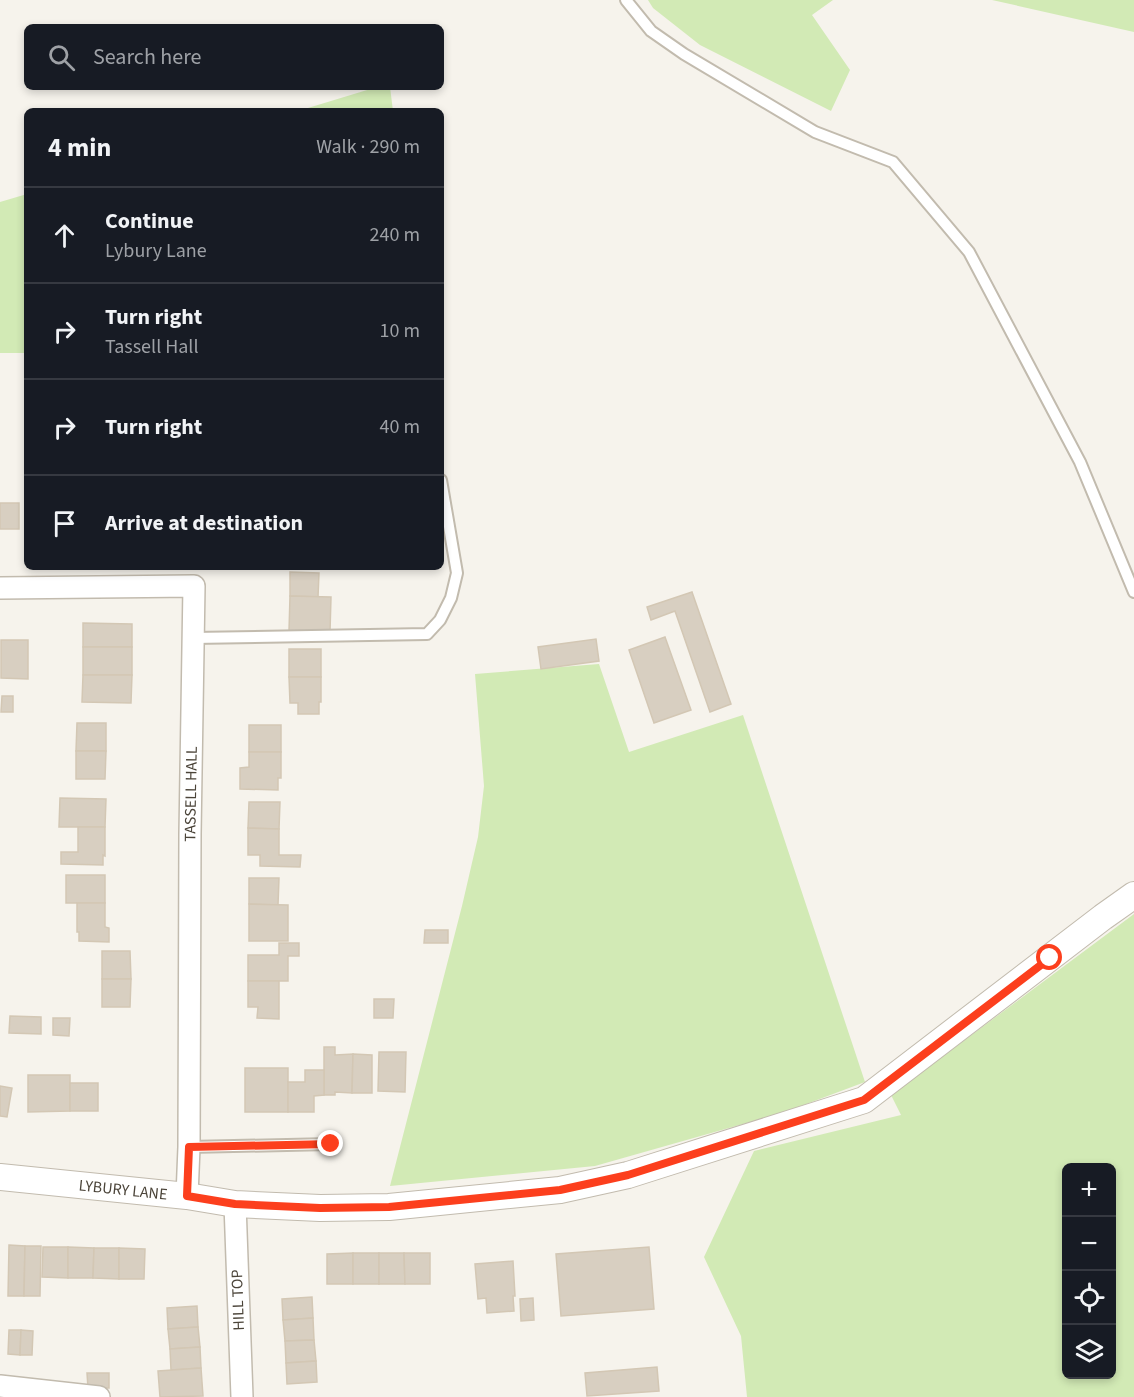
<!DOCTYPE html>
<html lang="en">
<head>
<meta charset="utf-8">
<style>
	:root { --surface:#171b24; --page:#242831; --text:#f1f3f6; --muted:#9ea1a6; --line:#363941 }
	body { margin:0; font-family:"Source Sans 3",sans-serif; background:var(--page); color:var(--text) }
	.controls { position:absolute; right:18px; bottom:18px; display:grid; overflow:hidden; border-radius:9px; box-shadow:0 3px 9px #0003 }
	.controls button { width:54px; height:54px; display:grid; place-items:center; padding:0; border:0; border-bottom:2px solid var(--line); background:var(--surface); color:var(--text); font:30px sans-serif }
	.stop { position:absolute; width:18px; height:18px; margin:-14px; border:4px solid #fc3f1d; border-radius:50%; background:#fff }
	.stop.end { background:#fc3f1d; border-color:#fff; box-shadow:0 2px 6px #0008 }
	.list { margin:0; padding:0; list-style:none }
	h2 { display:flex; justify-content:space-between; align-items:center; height:78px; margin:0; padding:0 24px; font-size:26px }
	h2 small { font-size:20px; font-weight:400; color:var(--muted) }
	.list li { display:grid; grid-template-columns:39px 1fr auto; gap:18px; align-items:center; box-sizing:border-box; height:96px; padding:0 24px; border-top:2px solid var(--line) }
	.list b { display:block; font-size:22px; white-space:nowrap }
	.list p { margin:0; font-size:20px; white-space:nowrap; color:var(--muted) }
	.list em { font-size:20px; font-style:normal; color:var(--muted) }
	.icon { flex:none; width:33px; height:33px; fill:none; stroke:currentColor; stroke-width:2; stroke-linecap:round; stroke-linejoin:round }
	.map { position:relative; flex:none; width:1134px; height:1397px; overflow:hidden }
	.search { position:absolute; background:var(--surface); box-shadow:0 3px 9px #0003; left:24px; top:24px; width:420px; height:66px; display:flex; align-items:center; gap:15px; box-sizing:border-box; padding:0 21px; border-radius:9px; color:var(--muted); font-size:22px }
	.panel { position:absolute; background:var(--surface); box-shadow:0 3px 9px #0003; left:24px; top:108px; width:420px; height:462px; border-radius:9px }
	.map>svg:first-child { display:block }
	.green { fill:#d2eab5; fill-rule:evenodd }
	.building { fill:#d8cfc1; stroke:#d3c7b4; stroke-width:1.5 }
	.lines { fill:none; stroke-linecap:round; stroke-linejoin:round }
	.service-casing { stroke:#c2bbae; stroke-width:14 }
	.minor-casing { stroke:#c2bbae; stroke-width:24 }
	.tertiary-casing { stroke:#c2bbae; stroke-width:28 }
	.service { stroke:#fff; stroke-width:10 }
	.minor { stroke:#fff; stroke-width:21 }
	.tertiary { stroke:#fff; stroke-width:26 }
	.route { stroke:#fc3f1d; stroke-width:8 }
	.labels { text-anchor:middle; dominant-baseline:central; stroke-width:5; stroke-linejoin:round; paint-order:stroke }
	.street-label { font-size:16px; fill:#4b4439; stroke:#fff }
</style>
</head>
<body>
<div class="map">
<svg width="1134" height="1397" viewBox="0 0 1134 1397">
	<rect width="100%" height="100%" fill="#f6f3ec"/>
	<g class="green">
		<path d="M 648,0 L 833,0 L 812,15 L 850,70 L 831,111 L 700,45 L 653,8 Z"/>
		<path d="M 992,0 L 1134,0 L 1134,32 Z"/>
		<path d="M 377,87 L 390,87 L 393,111 L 298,111 Z"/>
		<path d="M 27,194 L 27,353 L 0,353 L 0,202 Z"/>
		<path d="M 599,664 L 629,752 L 743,715 L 865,1082 L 785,1112 L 595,1166 L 390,1186 L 462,906 L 478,837 L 484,786 L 475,674 Z"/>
		<path d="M 1134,914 L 1134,1397 L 747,1397 L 741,1336 L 704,1257 L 754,1151 L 901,1115 L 891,1095 ZM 1066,1168 L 1112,1168 L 1112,1374 L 1066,1374 Z"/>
	</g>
	<g class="building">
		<rect x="0" y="503" width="19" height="26"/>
		<path d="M 290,572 L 319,573 L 318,597 L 290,596 Z"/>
		<path d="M 692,592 L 731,704 L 710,712 L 675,611 L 651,620 L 647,607 Z"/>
		<path d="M 290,596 L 331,597 L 330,632 L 289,631 Z"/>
		<path d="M 83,623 L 132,624 L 132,647 L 83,647 Z"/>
		<path d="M 665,637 L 691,710 L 654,723 L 629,650 Z"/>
		<path d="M 596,639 L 599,661 L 541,669 L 538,647 Z"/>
		<path d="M 1,640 L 28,640 L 28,679 L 1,678 Z"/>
		<rect x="83" y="647" width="49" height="28"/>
		<rect x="289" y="649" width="32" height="28"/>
		<path d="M 83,675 L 132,675 L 131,703 L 82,702 Z"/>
		<path d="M 289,677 L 321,677 L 321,702 L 319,702 L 319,714 L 298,714 L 298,703 L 290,703 Z"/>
		<path d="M 2,696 L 13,696 L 13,712 L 1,712 Z"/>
		<path d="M 77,723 L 106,723 L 106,751 L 76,751 Z"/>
		<rect x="249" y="725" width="32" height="27"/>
		<path d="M 76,751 L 106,751 L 105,779 L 76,779 Z"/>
		<path d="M 249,752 L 281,752 L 281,778 L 278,778 L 278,790 L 240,789 L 240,768 L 249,767 Z"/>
		<path d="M 60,798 L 106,799 L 105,827 L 59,827 Z"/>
		<path d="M 249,802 L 280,802 L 279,829 L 248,828 Z"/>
		<path d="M 78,827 L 105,827 L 105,856 L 103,855 L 103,865 L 61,864 L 61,852 L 78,852 Z"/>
		<path d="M 248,828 L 279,829 L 279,855 L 301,855 L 300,867 L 260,866 L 260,855 L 248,855 Z"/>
		<rect x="66" y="875" width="39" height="28"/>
		<path d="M 249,878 L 279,878 L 278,905 L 249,904 Z"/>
		<path d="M 77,903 L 105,903 L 105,927 L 109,928 L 109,942 L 79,941 L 79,932 L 77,932 Z"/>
		<path d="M 249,904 L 288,905 L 288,941 L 249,941 Z"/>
		<path d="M 425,930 L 448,930 L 448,943 L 424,943 Z"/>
		<path d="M 279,943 L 299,943 L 299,956 L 288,956 L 288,981 L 248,981 L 248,955 L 279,955 Z"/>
		<path d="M 102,951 L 130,951 L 131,979 L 102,979 Z"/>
		<path d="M 102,979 L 131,979 L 130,1007 L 102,1007 Z"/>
		<path d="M 248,981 L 279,981 L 279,1019 L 257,1018 L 258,1007 L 248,1007 Z"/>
		<path d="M 374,999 L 394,999 L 393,1018 L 374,1018 Z"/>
		<path d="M 10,1016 L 41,1017 L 41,1034 L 9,1033 Z"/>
		<path d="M 53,1018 L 70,1018 L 69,1036 L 53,1035 Z"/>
		<path d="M 324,1047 L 335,1047 L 335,1055 L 353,1054 L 352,1093 L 335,1092 L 335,1095 L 324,1095 Z"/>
		<path d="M 379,1052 L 406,1052 L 405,1092 L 378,1091 Z"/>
		<path d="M 353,1054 L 372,1055 L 372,1093 L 352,1093 Z"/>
		<rect x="245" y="1068" width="43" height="44"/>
		<path d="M 305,1070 L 324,1070 L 324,1095 L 314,1096 L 314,1112 L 288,1112 L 288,1082 L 305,1082 Z"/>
		<path d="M 28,1075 L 70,1075 L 70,1111 L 28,1112 Z"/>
		<rect x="70" y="1083" width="28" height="28"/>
		<path d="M 0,1086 L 12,1088 L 7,1117 L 0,1116 Z"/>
		<path d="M 9,1245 L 25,1246 L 24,1296 L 8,1296 Z"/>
		<path d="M 25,1246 L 41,1246 L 40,1296 L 24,1296 Z"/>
		<path d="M 43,1247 L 68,1247 L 68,1278 L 42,1277 Z"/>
		<path d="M 68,1247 L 94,1248 L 93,1278 L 68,1278 Z"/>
		<path d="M 649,1247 L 654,1309 L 561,1316 L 556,1254 Z"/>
		<path d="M 94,1248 L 119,1248 L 119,1279 L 93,1278 Z"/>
		<path d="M 119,1248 L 145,1249 L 144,1279 L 119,1279 Z"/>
		<path d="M 353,1253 L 353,1284 L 327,1284 L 327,1254 Z"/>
		<rect x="353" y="1253" width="26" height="31"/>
		<path d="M 379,1253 L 404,1253 L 405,1284 L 379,1284 Z"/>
		<path d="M 404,1253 L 430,1253 L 430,1284 L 405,1284 Z"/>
		<path d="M 513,1261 L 515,1296 L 513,1296 L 514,1311 L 487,1313 L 486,1298 L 478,1299 L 475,1264 Z"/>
		<path d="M 312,1297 L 313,1318 L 283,1320 L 282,1299 Z"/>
		<path d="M 533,1298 L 534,1320 L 521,1321 L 520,1299 Z"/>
		<path d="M 197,1306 L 198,1327 L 168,1329 L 167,1308 Z"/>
		<path d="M 313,1318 L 314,1340 L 285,1341 L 283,1320 Z"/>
		<path d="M 198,1327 L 200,1347 L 170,1349 L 168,1329 Z"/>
		<path d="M 9,1330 L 21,1330 L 20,1355 L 8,1354 Z"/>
		<path d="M 21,1330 L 33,1331 L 32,1355 L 20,1355 Z"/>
		<path d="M 314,1340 L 316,1361 L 286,1363 L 285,1341 Z"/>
		<path d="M 200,1347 L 201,1368 L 171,1370 L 170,1349 Z"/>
		<path d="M 316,1361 L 317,1382 L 287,1384 L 286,1363 Z"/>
		<path d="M 657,1367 L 659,1391 L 587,1396 L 585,1373 Z"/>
		<path d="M 201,1368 L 203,1396 L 160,1397 L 158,1371 Z"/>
		<path d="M 87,1373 L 109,1373 L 109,1388 L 88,1388 Z"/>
	</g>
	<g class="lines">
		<defs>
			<g id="service">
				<path d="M 626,0 L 651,31 L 684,54 L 815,132 L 893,162 L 969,252 L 1080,462 L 1134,592"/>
				<path d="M 193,638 L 427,634 L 440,620 L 451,598 L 457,573 L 441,480"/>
				<path d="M 189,1147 L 331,1144"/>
			</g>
			<g id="minor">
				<path d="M 0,588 L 194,586 L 190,834 L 189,1147 L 187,1196"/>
				<path d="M 235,1204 L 242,1397"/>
				<path d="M 0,1386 L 99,1397"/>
			</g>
			<path id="tertiary" d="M 0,1177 L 187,1196 L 235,1204 L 320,1208 L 389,1207 L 560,1190 L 628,1175 L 864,1100 L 1103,917 L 1134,895"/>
		</defs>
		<use href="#service" class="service-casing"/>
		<use href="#minor" class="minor-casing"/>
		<use href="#tertiary" class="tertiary-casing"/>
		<use href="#service" class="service"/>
		<use href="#minor" class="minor"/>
		<use href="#tertiary" class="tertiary"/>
	</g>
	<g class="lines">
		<path class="route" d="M 331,1144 L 189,1147 L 187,1196 L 235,1204 L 320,1208 L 389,1207 L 560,1190 L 628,1175 L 864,1100 L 1050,958"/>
	</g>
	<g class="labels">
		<g class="street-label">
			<text transform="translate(191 794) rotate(-89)">TASSELL HALL</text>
			<text transform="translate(123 1190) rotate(6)">LYBURY LANE</text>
			<text transform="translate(238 1300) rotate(-92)">HILL TOP</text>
		</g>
	</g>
</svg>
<div class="controls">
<button>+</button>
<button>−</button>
<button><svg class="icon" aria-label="locate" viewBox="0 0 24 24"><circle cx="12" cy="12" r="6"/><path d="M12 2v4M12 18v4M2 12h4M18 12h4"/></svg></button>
<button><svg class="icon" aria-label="layers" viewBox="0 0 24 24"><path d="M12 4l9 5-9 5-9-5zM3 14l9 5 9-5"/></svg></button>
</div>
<div class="stop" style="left:1050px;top:958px"></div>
<div class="stop end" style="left:331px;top:1144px"></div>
<div class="search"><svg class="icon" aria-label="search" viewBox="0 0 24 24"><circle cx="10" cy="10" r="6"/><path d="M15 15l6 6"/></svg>Search here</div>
<section class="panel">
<h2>4 min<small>Walk · 290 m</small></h2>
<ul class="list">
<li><svg class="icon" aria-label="ahead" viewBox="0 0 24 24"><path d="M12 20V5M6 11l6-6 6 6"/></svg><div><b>Continue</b><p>Lybury Lane</p></div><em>240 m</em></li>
<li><svg class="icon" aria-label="right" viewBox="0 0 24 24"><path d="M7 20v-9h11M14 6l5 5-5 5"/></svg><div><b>Turn right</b><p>Tassell Hall</p></div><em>10 m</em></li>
<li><svg class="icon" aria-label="right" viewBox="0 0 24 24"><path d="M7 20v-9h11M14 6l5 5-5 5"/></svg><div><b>Turn right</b></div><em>40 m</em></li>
<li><svg class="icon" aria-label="arrive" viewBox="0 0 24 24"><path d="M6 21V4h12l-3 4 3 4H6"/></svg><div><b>Arrive at destination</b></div></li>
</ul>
</section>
</div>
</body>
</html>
